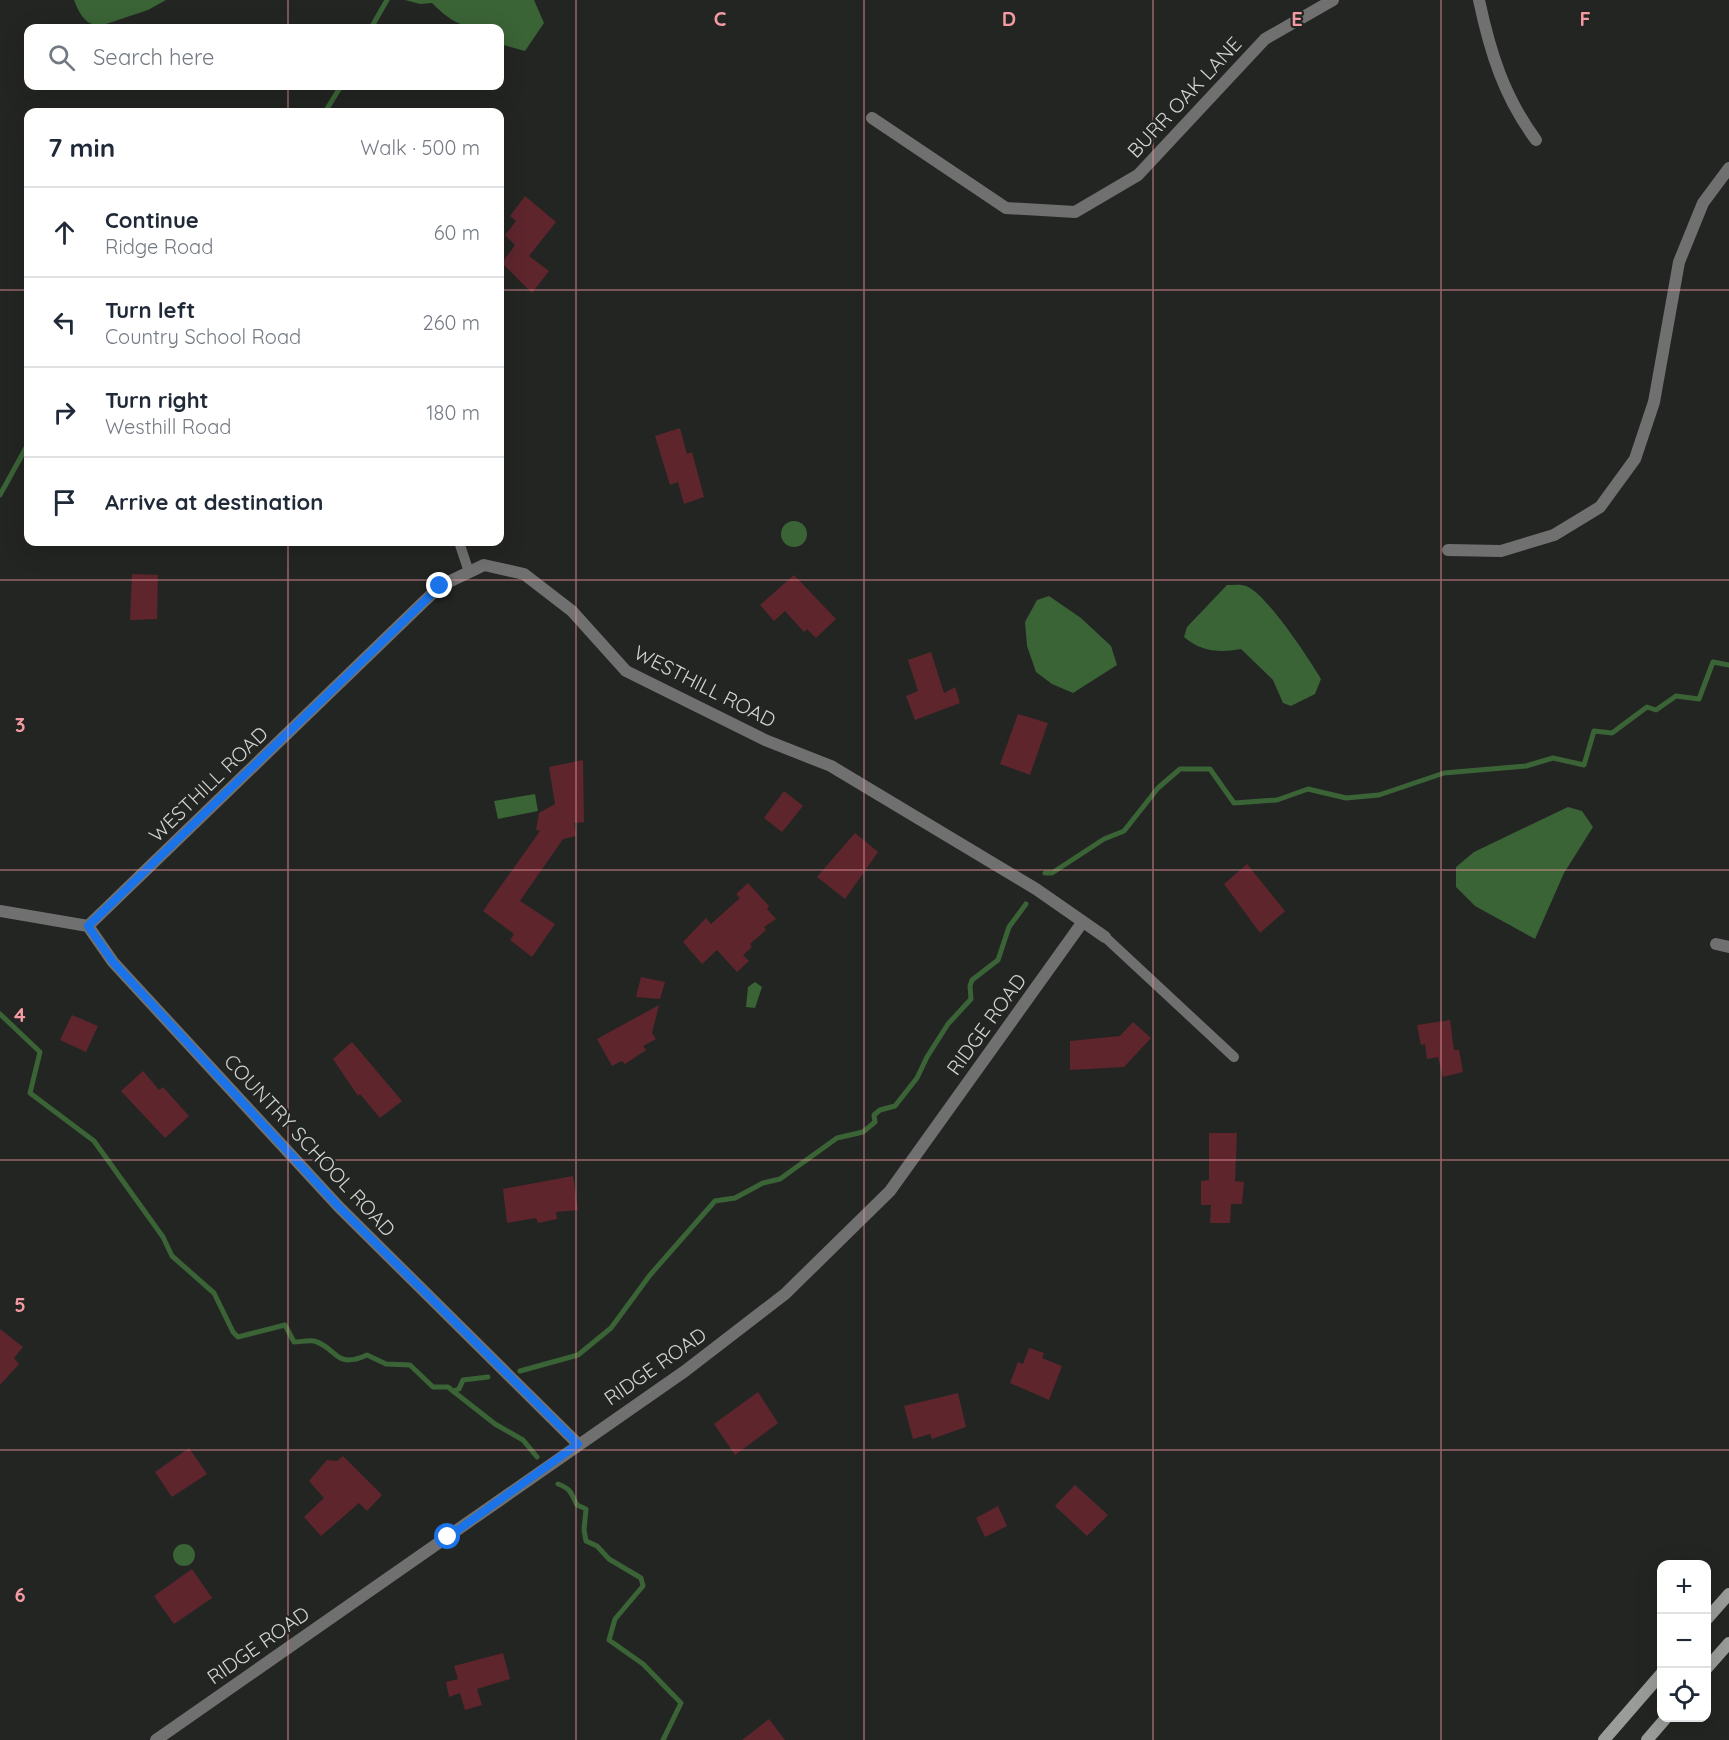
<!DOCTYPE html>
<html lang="en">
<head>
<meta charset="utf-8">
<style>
	:root { --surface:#fff; --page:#f2f2f3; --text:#1f2937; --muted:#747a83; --line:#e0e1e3 }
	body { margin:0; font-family:Quicksand,sans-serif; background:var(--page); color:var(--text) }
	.controls { position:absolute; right:18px; bottom:18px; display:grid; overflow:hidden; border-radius:12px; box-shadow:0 6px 24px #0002 }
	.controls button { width:54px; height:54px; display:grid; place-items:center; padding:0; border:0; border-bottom:2px solid var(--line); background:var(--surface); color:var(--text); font:30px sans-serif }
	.stop { position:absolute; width:18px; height:18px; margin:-14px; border:4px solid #1a73e8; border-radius:50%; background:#fff }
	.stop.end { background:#1a73e8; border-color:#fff; box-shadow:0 2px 6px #0008 }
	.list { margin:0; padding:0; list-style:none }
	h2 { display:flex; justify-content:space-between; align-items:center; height:78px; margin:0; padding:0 24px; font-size:26px }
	h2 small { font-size:20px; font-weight:400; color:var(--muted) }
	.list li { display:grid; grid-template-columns:39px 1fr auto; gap:18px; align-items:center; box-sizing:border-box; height:90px; padding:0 24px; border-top:2px solid var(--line) }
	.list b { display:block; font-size:22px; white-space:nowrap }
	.list p { margin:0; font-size:20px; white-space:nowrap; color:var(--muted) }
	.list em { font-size:20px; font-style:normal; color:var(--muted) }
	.icon { flex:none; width:33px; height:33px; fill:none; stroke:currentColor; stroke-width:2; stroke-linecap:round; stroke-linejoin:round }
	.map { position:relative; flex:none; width:1729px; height:1740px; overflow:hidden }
	.search { position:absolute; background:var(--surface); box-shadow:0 6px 24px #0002; left:24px; top:24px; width:480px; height:66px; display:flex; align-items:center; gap:15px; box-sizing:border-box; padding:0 21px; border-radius:12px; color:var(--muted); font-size:22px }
	.panel { position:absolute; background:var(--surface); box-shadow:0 6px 24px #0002; left:24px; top:108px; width:480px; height:438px; border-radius:12px }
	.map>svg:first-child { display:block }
	.water { fill:#3a6336 }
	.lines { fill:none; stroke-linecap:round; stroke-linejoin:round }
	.stream { stroke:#3a6336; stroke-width:5 }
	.building { fill:#5e252d }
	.lane { stroke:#6f706f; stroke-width:10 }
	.street { stroke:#6f706f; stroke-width:12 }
	.secondary { stroke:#999c99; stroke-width:12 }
	.route { stroke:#1a73e8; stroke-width:8 }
	.grid { fill:none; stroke:#f49aa2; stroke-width:1.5; stroke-opacity:0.55 }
	.labels { text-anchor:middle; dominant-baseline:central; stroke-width:4.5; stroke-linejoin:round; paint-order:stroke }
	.street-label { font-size:20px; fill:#d1d3d1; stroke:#232522 }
	.grid-label { font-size:20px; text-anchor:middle; font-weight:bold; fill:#f49aa2; stroke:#232522; stroke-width:4.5; stroke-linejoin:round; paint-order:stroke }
</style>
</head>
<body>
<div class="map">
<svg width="1729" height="1740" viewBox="0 0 1729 1740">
	<rect width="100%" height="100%" fill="#232522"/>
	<g class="water">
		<path d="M 74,0 L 166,0 L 148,10 L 100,26 C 85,25 79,13 74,0 Z"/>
		<path d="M 405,0 L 534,0 L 544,23 L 525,51 L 500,44 L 500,28 C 466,28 456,27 432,3 L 420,4 Z"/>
		<circle cx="794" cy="534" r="13"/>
		<path d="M 1227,585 C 1233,585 1240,584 1246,586 C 1266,593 1309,659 1321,679 L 1315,694 L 1291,706 L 1283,703 L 1273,680 L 1241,649 C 1220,653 1201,652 1184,637 L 1187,627 Z"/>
		<path d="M 1049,596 L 1081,618 L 1111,646 L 1117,665 L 1073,693 L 1052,684 L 1036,672 L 1027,646 L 1025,622 L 1037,600 Z"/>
		<path d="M 535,794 L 538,811 L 498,819 L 494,801 Z"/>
		<path d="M 1568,807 L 1582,811 L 1593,827 L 1564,873 L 1535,939 L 1475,906 L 1456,887 L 1456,867 L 1474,852 Z"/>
		<path d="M 755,982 L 762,987 L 755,1008 L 746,1007 L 748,987 Z"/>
		<circle cx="184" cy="1555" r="11"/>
	</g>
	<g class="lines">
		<g class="stream">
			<path d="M 371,28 L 387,0"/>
			<path d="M 325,112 L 341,86"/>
			<path d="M 0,495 L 28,444"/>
			<path d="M 1045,873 L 1052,873 L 1104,839 L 1124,831 L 1158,788 L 1180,769 L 1210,769 L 1234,803 L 1277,800 L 1308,789 L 1346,798 L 1379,795 L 1444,773 L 1526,766 L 1553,758 L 1584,765 L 1594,731 L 1612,733 L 1647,707 L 1656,710 L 1676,696 L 1699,699 L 1713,662 L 1729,665"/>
			<path d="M 0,1014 L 40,1052 L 30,1093 L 94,1141 L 163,1237 L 172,1256 L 214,1293 L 233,1332 L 238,1337 L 285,1325 L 294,1342 C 300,1342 308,1340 314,1341 C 337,1347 334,1370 367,1355 L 386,1364 L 410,1365 L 433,1387 L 448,1387 L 453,1391 L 459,1389 L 463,1380 L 488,1377"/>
			<path d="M 520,1371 L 578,1355 L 611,1328 L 650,1275 L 715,1201 L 735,1198 L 763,1183 L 780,1179 L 837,1138 L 863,1132 L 875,1122 L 874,1115 L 880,1110 L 895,1106 L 917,1078 L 927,1057 L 948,1024 L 971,999 L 970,986 L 972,980 L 998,960 L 1009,927 L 1026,904"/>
			<path d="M 453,1391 L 495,1424 L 523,1440 L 537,1457"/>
			<path d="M 558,1484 C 572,1489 571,1494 577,1505 L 586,1509 L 584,1530 L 586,1541 L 597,1546 L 609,1559 L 641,1578 L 643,1586 L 615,1619 L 609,1640 L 643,1664 L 681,1703 L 663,1740"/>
		</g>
	</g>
	<g class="building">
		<path d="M 525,196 L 556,222 L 529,256 L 549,271 L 532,293 L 502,263 L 515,245 L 505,235 L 516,221 L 510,216 Z"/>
		<path d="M 680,428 L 687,454 L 692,452 L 704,497 L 684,504 L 678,482 L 670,485 L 655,436 Z"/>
		<path d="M 132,574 L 158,575 L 157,619 L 130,620 Z"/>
		<path d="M 794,575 L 836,619 L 816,638 L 807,629 L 804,632 L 785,611 L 774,621 L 760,605 Z"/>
		<path d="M 931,652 L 944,693 L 955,687 L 960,703 L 915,720 L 906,696 L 918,691 L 908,660 Z"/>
		<path d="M 1018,714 L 1048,723 L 1030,775 L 1000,764 Z"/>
		<path d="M 583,760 L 584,822 L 574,823 L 576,836 L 563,839 L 520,901 L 555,924 L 532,957 L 510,940 L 514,934 L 483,911 L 540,831 L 536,830 L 539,813 L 555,804 L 549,767 Z"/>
		<path d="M 784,791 L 803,806 L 782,832 L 764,818 Z"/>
		<path d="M 855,833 L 878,852 L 845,899 L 817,877 Z"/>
		<path d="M 1247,864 L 1285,911 L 1260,933 L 1224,884 Z"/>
		<path d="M 748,883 L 769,906 L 767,909 L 776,919 L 764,927 L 766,930 L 750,944 L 752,947 L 743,955 L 749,961 L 737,972 L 717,950 L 702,964 L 683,942 L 706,918 L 711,924 L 740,898 L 736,894 Z"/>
		<path d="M 641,977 L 665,982 L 660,999 L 636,997 Z"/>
		<path d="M 659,1005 L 652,1033 L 656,1039 L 643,1046 L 646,1050 L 625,1064 L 622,1061 L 612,1066 L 597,1039 Z"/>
		<path d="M 72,1015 L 98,1026 L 86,1052 L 60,1040 Z"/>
		<path d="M 1450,1020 L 1454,1050 L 1459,1050 L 1463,1072 L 1443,1077 L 1438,1057 L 1427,1059 L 1425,1044 L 1421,1045 L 1417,1025 Z"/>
		<path d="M 1133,1022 L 1151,1038 L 1124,1067 L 1070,1070 L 1070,1041 L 1120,1036 Z"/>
		<path d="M 352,1042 L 402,1101 L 380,1118 L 360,1094 L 358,1096 L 333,1059 Z"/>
		<path d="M 143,1071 L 159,1090 L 163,1087 L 189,1116 L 165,1138 L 121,1091 Z"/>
		<path d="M 1209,1133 L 1237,1133 L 1235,1181 L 1244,1182 L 1242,1204 L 1231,1204 L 1230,1223 L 1210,1223 L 1211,1205 L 1201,1205 L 1201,1181 L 1209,1180 Z"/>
		<path d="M 573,1176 L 578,1210 L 556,1212 L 557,1219 L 538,1223 L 536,1218 L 507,1223 L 503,1189 Z"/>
		<path d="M 0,1329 L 23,1347 L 14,1358 L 19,1364 L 0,1385 Z"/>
		<path d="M 1029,1348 L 1044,1353 L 1042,1358 L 1062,1366 L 1049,1400 L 1010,1383 L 1018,1362 L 1023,1364 Z"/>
		<path d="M 758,1392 L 778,1423 L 735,1455 L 714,1424 Z"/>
		<path d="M 958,1393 L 966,1427 L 932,1439 L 930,1434 L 913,1439 L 904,1406 Z"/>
		<path d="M 189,1448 L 207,1474 L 172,1497 L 155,1472 Z"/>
		<path d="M 343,1456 L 382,1495 L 367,1511 L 359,1503 L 321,1536 L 304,1517 L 324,1498 L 309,1481 L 327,1460 L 337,1461 Z"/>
		<path d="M 1075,1485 L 1108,1515 L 1087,1536 L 1055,1506 Z"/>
		<path d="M 998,1506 L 1007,1526 L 985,1537 L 976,1518 Z"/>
		<path d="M 192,1569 L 212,1598 L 174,1624 L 154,1596 Z"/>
		<path d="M 503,1653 L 510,1679 L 477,1689 L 482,1705 L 465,1710 L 460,1693 L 449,1697 L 446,1682 L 458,1679 L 454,1666 Z"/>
		<path d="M 769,1719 L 785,1740 L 742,1740 Z"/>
	</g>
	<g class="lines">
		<g class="lane">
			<path d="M 459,542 L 469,572"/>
			<path d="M 1105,937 L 1234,1057"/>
		</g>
		<g class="street">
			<path d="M 1479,0 C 1490,52 1504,97 1536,140"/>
			<path d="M 872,118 L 1006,208 L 1075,212 L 1138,175 L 1265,39 L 1333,0"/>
			<path d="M 1448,550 L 1501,551 L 1554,535 L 1600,507 L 1635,459 L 1654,402 L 1679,262 L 1703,203 L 1729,168"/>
			<path d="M 0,911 L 88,926 L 113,962 L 339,1207 L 578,1444"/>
			<path d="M 88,926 L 440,586 L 484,565 L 524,574 L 572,611 L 626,671 L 765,740 L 831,766 L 1036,889 L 1105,937"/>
			<path d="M 1716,944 L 1729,947"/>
			<path d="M 156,1740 L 685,1371 L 785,1294 L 890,1191 L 1082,923"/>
		</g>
		<g class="secondary">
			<path d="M 1706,1620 L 1729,1594"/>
			<path d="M 1706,1669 L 1729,1643"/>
			<path d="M 1604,1740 L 1662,1673"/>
			<path d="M 1647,1740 L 1666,1718"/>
		</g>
	</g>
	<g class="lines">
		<path class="route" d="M 440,586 L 88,926 L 113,962 L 339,1207 L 578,1444 L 448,1537"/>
	</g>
	<path class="grid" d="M 288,0 L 288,28M 576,0 L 576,1740M 864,0 L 864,1740M 1153,0 L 1153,1740M 1441,0 L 1441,1740M 288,86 L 288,112M 0,290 L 28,290M 500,290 L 1729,290M 288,542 L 288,1740M 0,580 L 1729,580M 0,870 L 1729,870M 0,1160 L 1729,1160M 0,1450 L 1729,1450"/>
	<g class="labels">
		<g class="street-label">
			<text transform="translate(1184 97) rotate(-47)">BURR OAK LANE</text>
			<text transform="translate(705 686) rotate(27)">WESTHILL ROAD</text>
			<text transform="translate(208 784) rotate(-44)">WESTHILL ROAD</text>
			<text transform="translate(986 1024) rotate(-54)">RIDGE ROAD</text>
			<text transform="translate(310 1145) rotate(47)">COUNTRY SCHOOL ROAD</text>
			<text transform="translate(655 1366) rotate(-35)">RIDGE ROAD</text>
			<text transform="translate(258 1645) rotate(-35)">RIDGE ROAD</text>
		</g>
	</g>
	<g class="grid-label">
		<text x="720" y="26">C</text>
		<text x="1009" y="26">D</text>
		<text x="1297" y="26">E</text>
		<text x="1585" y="26">F</text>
		<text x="20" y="732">3</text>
		<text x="20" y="1022">4</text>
		<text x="20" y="1312">5</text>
		<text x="20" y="1602">6</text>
	</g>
</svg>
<div class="controls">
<button>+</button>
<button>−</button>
<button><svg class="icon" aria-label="locate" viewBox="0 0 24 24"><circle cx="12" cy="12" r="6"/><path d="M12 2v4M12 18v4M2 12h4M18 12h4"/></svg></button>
</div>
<div class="stop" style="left:448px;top:1537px"></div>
<div class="stop end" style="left:440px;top:586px"></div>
<div class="search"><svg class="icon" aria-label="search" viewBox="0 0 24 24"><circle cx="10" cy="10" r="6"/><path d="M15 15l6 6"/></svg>Search here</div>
<section class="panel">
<h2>7 min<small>Walk · 500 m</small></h2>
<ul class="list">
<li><svg class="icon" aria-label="ahead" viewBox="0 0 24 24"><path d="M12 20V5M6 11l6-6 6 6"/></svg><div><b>Continue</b><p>Ridge Road</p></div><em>60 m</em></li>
<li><svg class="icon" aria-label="left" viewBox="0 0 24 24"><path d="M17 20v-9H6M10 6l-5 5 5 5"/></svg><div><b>Turn left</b><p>Country School Road</p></div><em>260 m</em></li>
<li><svg class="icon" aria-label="right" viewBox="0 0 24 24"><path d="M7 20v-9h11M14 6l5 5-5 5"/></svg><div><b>Turn right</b><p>Westhill Road</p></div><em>180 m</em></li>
<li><svg class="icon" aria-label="arrive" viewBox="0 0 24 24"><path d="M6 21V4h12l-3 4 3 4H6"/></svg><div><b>Arrive at destination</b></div></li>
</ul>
</section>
</div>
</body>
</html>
